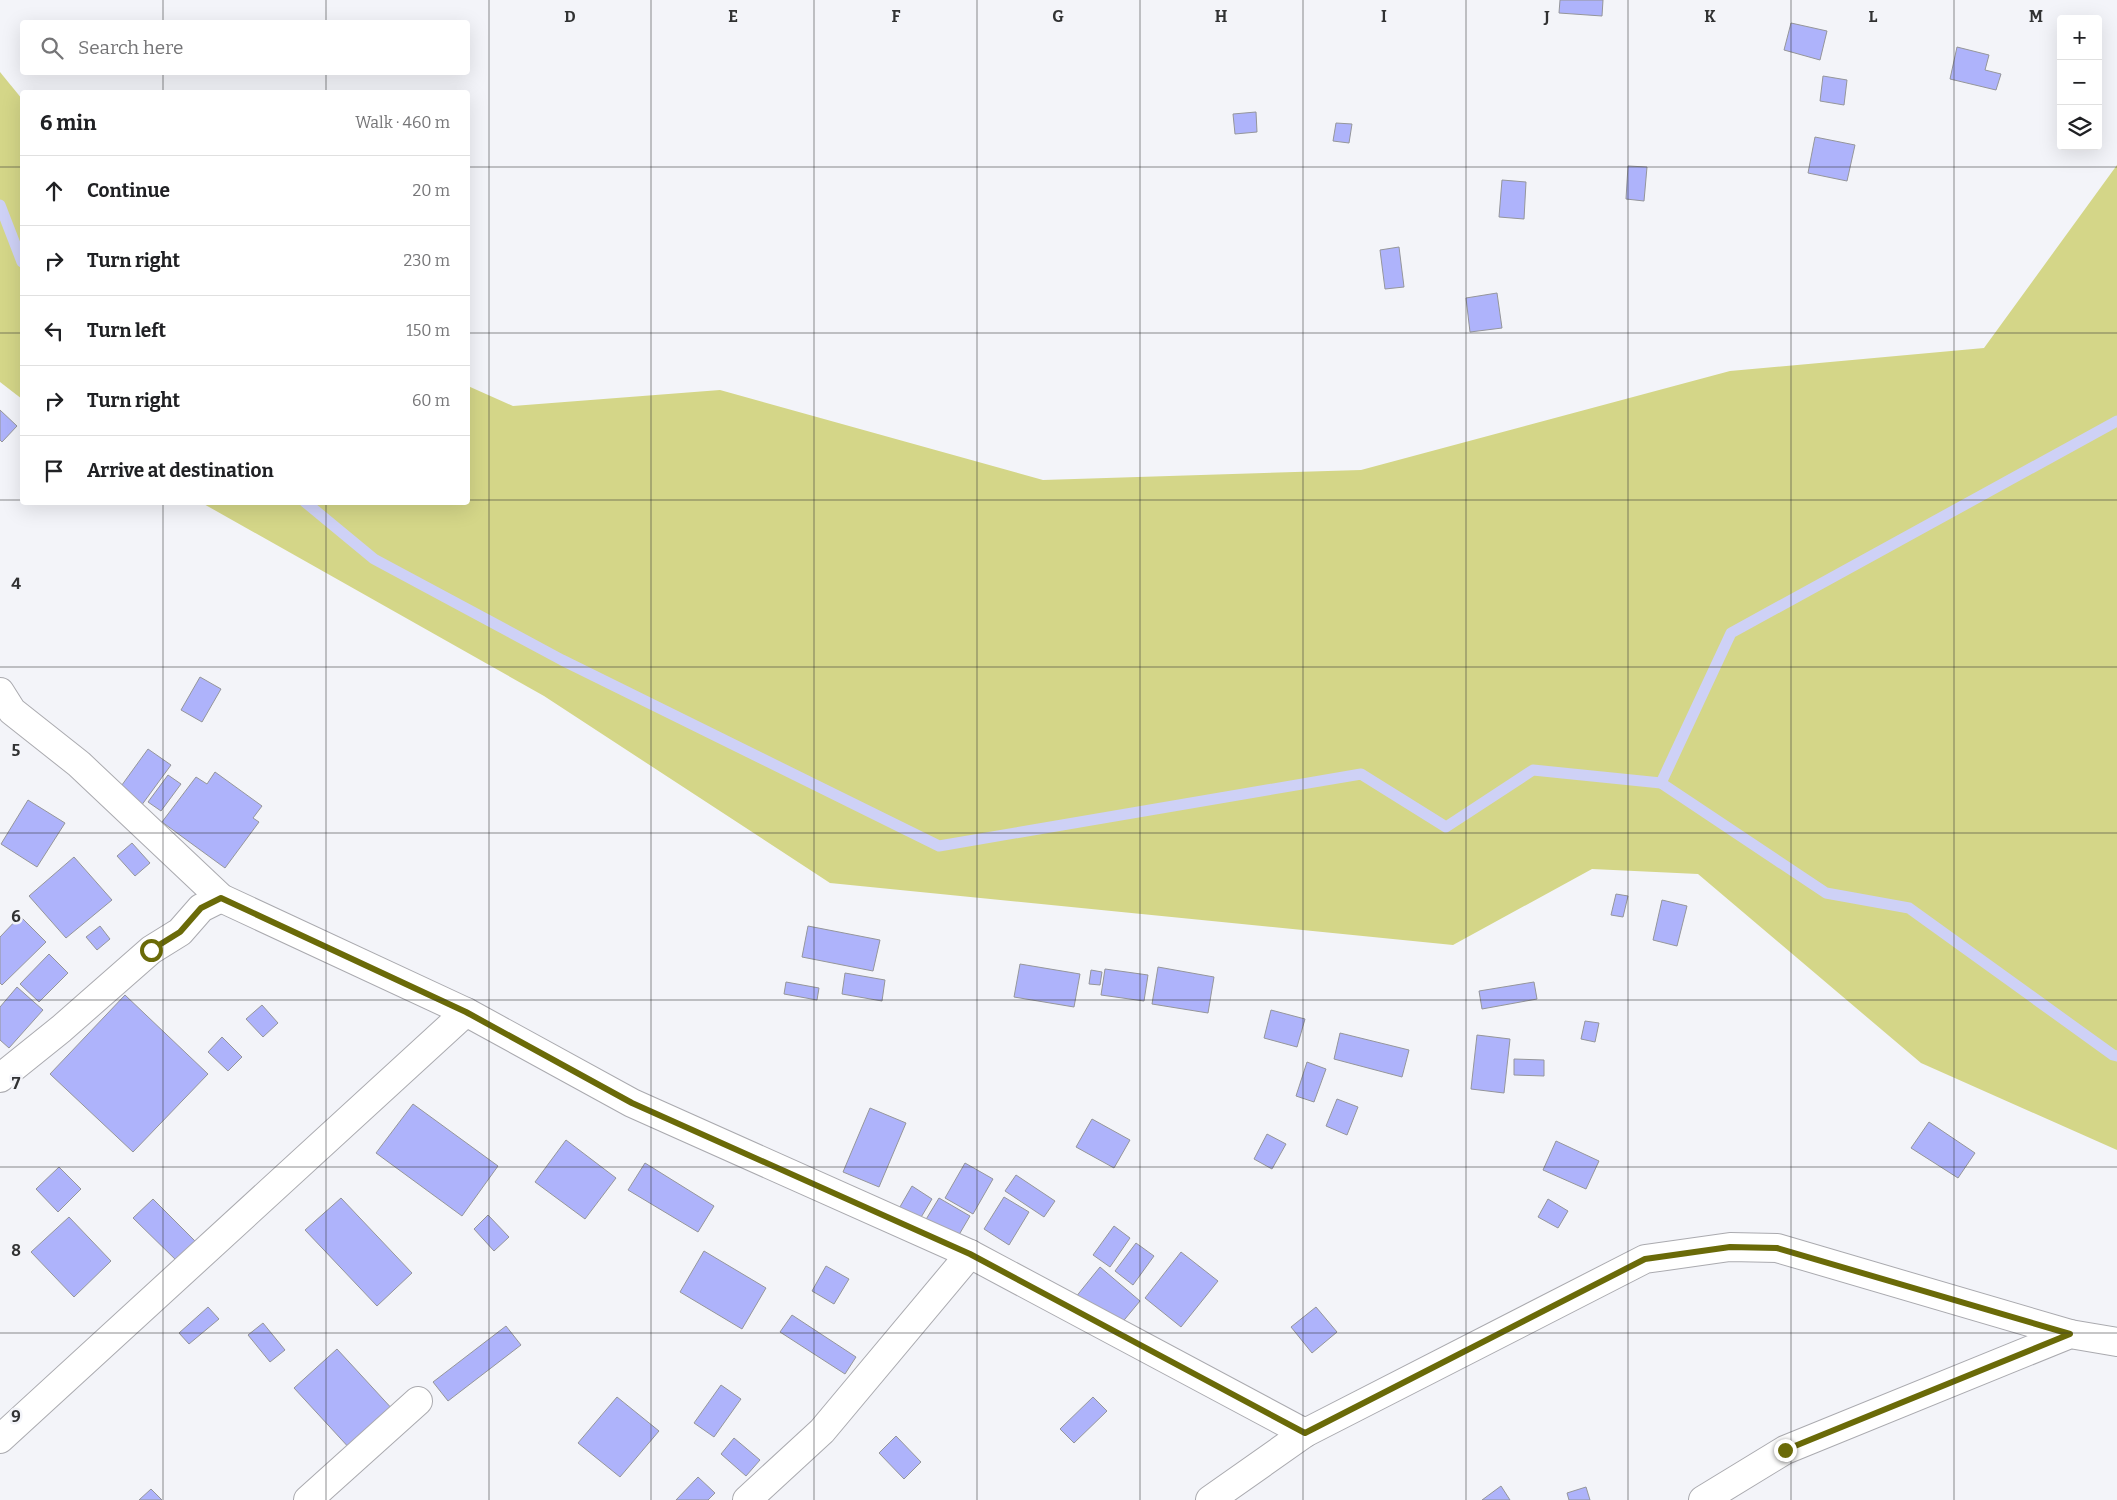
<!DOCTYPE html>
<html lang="en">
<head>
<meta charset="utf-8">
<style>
	:root { --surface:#fff; --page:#f2f2f2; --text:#202124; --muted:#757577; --line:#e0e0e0 }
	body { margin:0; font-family:Bitter,serif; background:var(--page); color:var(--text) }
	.controls { position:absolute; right:15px; top:15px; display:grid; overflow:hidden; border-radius:5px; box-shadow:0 5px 20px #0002 }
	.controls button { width:45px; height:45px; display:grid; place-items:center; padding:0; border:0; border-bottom:1px solid var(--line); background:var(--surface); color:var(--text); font:25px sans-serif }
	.stop { position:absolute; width:15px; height:15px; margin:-11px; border:4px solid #6a6a08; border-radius:50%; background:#fff }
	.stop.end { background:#6a6a08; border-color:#fff; box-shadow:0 1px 5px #0008 }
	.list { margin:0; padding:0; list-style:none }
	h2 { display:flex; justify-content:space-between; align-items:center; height:65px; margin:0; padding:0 20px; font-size:21px }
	h2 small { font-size:16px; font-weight:400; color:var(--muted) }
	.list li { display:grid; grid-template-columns:32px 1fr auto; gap:15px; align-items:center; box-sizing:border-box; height:70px; padding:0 20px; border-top:1px solid var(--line) }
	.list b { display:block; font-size:19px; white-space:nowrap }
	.list em { font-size:16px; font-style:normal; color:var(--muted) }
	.icon { flex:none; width:28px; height:28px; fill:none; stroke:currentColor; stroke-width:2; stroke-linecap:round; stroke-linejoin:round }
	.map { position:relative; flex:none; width:2117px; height:1500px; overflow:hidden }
	.search { position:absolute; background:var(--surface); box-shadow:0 5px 20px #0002; left:20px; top:20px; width:450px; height:55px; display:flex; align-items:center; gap:12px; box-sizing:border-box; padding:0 18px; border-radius:5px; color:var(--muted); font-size:19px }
	.panel { position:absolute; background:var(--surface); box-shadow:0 5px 20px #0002; left:20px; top:90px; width:450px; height:415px; border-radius:5px }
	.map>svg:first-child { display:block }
	.green { fill:#d4d688 }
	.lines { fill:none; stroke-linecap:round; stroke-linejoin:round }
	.stream { stroke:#ced1f6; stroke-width:11 }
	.building { fill:#aeb3fb; stroke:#95969a }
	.minor-casing { stroke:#aaaaaf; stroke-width:30 }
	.minor { stroke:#fff; stroke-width:28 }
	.route { stroke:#6a6a08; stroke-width:6 }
	.grid { fill:none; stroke:#313233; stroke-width:1; stroke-opacity:0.55 }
	.grid-label { font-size:16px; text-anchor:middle; font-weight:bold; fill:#313233; stroke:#f3f4f9; stroke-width:5; stroke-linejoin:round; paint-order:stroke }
</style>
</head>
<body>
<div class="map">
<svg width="2117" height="1500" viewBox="0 0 2117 1500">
	<rect width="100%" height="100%" fill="#f3f4f9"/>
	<g class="green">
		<path d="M 0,72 L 22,99 L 22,399 L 0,382 Z"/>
		<path d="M 2117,165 L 2117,1150 L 1921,1063 L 1698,874 L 1592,869 L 1453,945 L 830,883 L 544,696 L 202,503 L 468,502 L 468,386 L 513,406 L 720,390 L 1043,480 L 1361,470 L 1730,371 L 1984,348 Z"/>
	</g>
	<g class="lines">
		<g class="stream">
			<path d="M 0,205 L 22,262"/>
			<path d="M 305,502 L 374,559 L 562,660 L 939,846 L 1361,774 L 1446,827 L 1533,770 L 1661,783 L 1826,893 L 1909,908 L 2113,1055 L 2117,1056"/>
			<path d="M 1661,783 L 1731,633 L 2117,421"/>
		</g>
	</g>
	<g class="building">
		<path d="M 1560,0 L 1603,0 L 1602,16 L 1559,13 Z"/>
		<path d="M 1791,23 L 1827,31 L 1820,60 L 1784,50 Z"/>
		<path d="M 1957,47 L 1989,55 L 1985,70 L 2001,74 L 1996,90 L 1950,79 Z"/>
		<path d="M 1823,76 L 1847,80 L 1844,105 L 1820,101 Z"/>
		<path d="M 1256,112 L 1257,132 L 1235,134 L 1233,114 Z"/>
		<path d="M 1336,123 L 1352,124 L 1349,143 L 1333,141 Z"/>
		<path d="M 1815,137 L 1855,145 L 1847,181 L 1808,173 Z"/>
		<path d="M 1628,166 L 1647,167 L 1644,201 L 1626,199 Z"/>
		<path d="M 1502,180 L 1526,182 L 1524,219 L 1499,217 Z"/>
		<path d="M 1399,247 L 1404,287 L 1385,289 L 1380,250 Z"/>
		<path d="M 1497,293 L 1502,328 L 1470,332 L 1466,298 Z"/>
		<path d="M 0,410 L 17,426 L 2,442 L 0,440 Z"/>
		<path d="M 200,677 L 221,689 L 202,722 L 181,710 Z"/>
		<path d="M 148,749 L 171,765 L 141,806 L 119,789 Z"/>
		<path d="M 215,772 L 262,806 L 253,818 L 259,822 L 225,868 L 162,822 L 196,777 L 207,784 Z"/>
		<path d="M 168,775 L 181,784 L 161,811 L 148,802 Z"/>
		<path d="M 28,800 L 65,823 L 37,867 L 1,844 Z"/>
		<path d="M 132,843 L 150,863 L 135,876 L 117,856 Z"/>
		<path d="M 74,857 L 112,900 L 66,938 L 29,896 Z"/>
		<path d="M 1616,894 L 1628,896 L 1623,917 L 1611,915 Z"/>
		<path d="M 1662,900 L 1687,906 L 1677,946 L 1653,940 Z"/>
		<path d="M 20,916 L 46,942 L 2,985 L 0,983 L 0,937 Z"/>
		<path d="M 100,926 L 110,939 L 97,950 L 86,937 Z"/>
		<path d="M 808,926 L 880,940 L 873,971 L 802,957 Z"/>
		<path d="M 49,954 L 68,973 L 39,1002 L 20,984 Z"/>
		<path d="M 1020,964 L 1080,974 L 1074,1007 L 1014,997 Z"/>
		<path d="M 1158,967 L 1214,977 L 1208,1013 L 1152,1004 Z"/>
		<path d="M 1105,969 L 1148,975 L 1144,1001 L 1101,995 Z"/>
		<path d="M 1091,970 L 1102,972 L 1100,985 L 1089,984 Z"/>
		<path d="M 845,973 L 885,980 L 882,1001 L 842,994 Z"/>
		<path d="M 786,982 L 819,988 L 817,1000 L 784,994 Z"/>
		<path d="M 1534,982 L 1537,999 L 1482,1009 L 1479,991 Z"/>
		<path d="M 17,987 L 43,1010 L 9,1048 L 0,1040 L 0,1007 Z"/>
		<path d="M 125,995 L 208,1074 L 133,1152 L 50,1074 Z"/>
		<path d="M 262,1005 L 278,1023 L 263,1037 L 246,1019 Z"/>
		<path d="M 1271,1010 L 1305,1019 L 1297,1047 L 1264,1038 Z"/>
		<path d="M 1585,1021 L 1599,1023 L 1595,1042 L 1581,1039 Z"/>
		<path d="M 1340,1033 L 1409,1050 L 1402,1077 L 1334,1059 Z"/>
		<path d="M 1477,1035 L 1510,1039 L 1504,1093 L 1471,1089 Z"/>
		<path d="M 222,1037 L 242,1057 L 228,1071 L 208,1052 Z"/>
		<path d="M 1514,1059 L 1544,1060 L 1544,1076 L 1514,1075 Z"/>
		<path d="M 1307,1062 L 1326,1069 L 1314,1102 L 1296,1096 Z"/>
		<path d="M 1337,1099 L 1358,1107 L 1347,1135 L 1326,1126 Z"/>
		<path d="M 413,1104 L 498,1166 L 462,1216 L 376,1153 Z"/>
		<path d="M 870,1108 L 906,1123 L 879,1187 L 843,1172 Z"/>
		<path d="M 1092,1119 L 1130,1140 L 1114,1168 L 1076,1147 Z"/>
		<path d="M 1929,1122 L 1975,1153 L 1958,1178 L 1911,1148 Z"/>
		<path d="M 1267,1134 L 1286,1144 L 1272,1169 L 1254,1159 Z"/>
		<path d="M 566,1140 L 616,1178 L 585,1219 L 535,1182 Z"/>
		<path d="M 1556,1141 L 1599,1161 L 1586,1189 L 1543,1170 Z"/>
		<path d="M 645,1163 L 714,1206 L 698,1232 L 628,1190 Z"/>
		<path d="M 965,1163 L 993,1179 L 973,1214 L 945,1198 Z"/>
		<path d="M 59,1167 L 81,1189 L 58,1212 L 36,1189 Z"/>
		<path d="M 1016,1175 L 1055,1201 L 1044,1217 L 1005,1191 Z"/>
		<path d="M 912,1186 L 932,1199 L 917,1224 L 897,1212 Z"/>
		<path d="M 1004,1197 L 1029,1212 L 1009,1245 L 984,1229 Z"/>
		<path d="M 341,1198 L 412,1273 L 377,1306 L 305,1230 Z"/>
		<path d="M 939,1198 L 970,1216 L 953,1245 L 922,1226 Z"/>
		<path d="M 153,1199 L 198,1244 L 179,1263 L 133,1218 Z"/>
		<path d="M 1548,1199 L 1568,1211 L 1558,1228 L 1538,1217 Z"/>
		<path d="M 488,1215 L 509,1237 L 494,1251 L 474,1229 Z"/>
		<path d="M 69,1217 L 111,1261 L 74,1297 L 31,1252 Z"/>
		<path d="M 1114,1226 L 1130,1238 L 1110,1267 L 1093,1255 Z"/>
		<path d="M 1136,1243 L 1154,1256 L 1133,1285 L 1115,1271 Z"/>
		<path d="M 704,1251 L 766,1288 L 742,1329 L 680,1292 Z"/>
		<path d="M 1181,1252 L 1218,1281 L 1181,1327 L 1145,1298 Z"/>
		<path d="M 826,1266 L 849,1279 L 834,1304 L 812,1291 Z"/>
		<path d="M 1100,1267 L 1140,1301 L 1115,1331 L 1075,1298 Z"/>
		<path d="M 208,1307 L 219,1319 L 189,1344 L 179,1333 Z"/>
		<path d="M 1316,1307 L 1337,1332 L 1312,1353 L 1291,1327 Z"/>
		<path d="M 792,1315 L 856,1357 L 845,1374 L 780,1332 Z"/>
		<path d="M 263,1323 L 285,1350 L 270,1362 L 248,1335 Z"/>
		<path d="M 506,1326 L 521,1345 L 448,1401 L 433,1382 Z"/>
		<path d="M 337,1349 L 395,1412 L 352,1451 L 294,1388 Z"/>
		<path d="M 721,1385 L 741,1399 L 714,1437 L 694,1423 Z"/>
		<path d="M 617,1397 L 659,1431 L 620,1477 L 578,1443 Z"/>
		<path d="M 1093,1397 L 1107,1411 L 1074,1443 L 1060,1429 Z"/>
		<path d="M 896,1436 L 921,1462 L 904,1479 L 879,1453 Z"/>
		<path d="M 734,1438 L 760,1460 L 746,1476 L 721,1454 Z"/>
		<path d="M 698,1477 L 715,1493 L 708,1500 L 676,1500 Z"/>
		<path d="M 1501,1486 L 1510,1500 L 1482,1500 Z"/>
		<path d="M 1586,1487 L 1590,1500 L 1569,1500 L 1567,1493 Z"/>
		<path d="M 151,1489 L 162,1500 L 139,1500 Z"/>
	</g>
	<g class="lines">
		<defs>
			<g id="minor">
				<path d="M 0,692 L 12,711 L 79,764 L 221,898 L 466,1012 L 632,1103 L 970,1254 L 1305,1433"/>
				<path d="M 0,1078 L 61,1029 L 151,950 L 180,932 L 201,908 L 221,898"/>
				<path d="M 0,1439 L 466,1012"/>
				<path d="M 308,1500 L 418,1401"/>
				<path d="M 747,1500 L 822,1431 L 970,1254"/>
				<path d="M 1210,1500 L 1305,1433 L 1645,1259 L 1730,1247 L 1777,1248 L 2070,1334"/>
				<path d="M 1703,1500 L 1785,1450 L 2070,1334 L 2117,1342"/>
			</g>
		</defs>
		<use href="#minor" class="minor-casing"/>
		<use href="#minor" class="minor"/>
	</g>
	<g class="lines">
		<path class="route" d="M 151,950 L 180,932 L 201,908 L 221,898 L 466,1012 L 632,1103 L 970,1254 L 1305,1433 L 1645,1259 L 1730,1247 L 1777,1248 L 2070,1334 L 1785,1450"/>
	</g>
	<path class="grid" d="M 163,0 L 163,22M 326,0 L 326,22M 489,0 L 489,1500M 651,0 L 651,1500M 814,0 L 814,1500M 977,0 L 977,1500M 1140,0 L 1140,1500M 1303,0 L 1303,1500M 1466,0 L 1466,1500M 1628,0 L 1628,1500M 1791,0 L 1791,1500M 1954,0 L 1954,1500M 163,72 L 163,92M 326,72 L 326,92M 0,167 L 22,167M 468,167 L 2117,167M 0,333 L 22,333M 468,333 L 2117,333M 0,500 L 22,500M 468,500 L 2117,500M 163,502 L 163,1500M 326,502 L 326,1500M 0,667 L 2117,667M 0,833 L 2117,833M 0,1000 L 2117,1000M 0,1167 L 2117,1167M 0,1333 L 2117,1333"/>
	<g class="grid-label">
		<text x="570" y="22">D</text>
		<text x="733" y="22">E</text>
		<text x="896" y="22">F</text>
		<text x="1058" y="22">G</text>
		<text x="1221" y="22">H</text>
		<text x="1384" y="22">I</text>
		<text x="1547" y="22">J</text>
		<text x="1710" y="22">K</text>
		<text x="1873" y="22">L</text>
		<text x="2036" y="22">M</text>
		<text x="16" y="589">4</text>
		<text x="16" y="756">5</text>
		<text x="16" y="922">6</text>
		<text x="16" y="1089">7</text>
		<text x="16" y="1256">8</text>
		<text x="16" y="1422">9</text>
	</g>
</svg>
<div class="controls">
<button>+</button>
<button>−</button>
<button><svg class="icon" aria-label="layers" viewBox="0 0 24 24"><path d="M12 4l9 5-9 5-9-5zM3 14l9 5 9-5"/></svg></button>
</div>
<div class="stop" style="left:151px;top:950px"></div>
<div class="stop end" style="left:1785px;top:1450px"></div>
<div class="search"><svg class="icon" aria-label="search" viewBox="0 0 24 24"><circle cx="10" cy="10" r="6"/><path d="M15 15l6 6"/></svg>Search here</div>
<section class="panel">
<h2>6 min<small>Walk · 460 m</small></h2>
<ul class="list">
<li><svg class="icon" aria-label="ahead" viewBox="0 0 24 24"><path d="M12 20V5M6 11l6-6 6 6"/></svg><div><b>Continue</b></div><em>20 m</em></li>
<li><svg class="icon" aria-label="right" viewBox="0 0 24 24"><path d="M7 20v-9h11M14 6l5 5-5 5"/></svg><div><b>Turn right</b></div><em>230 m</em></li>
<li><svg class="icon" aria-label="left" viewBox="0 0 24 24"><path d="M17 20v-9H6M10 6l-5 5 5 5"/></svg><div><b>Turn left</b></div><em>150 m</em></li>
<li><svg class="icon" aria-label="right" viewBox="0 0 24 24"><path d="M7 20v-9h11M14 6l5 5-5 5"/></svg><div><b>Turn right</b></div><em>60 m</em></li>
<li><svg class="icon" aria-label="arrive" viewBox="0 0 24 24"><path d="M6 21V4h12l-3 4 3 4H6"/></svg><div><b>Arrive at destination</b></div></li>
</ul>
</section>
</div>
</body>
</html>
